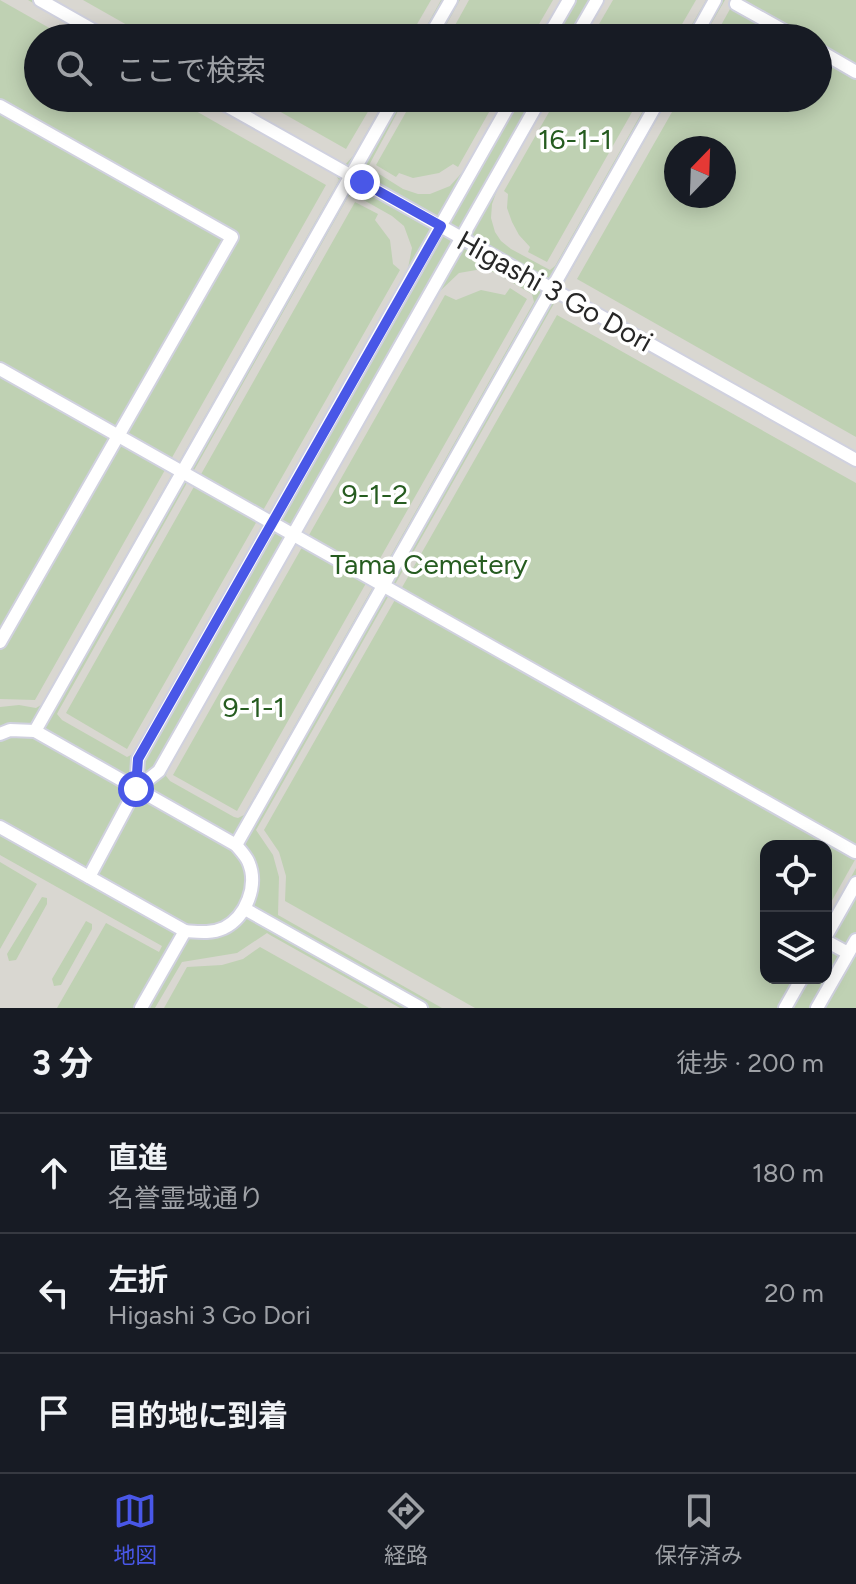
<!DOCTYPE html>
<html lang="ja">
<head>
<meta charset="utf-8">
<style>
	:root { --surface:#171b24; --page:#242831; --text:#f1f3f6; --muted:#9ea1a6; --line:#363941; --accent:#4957e7 }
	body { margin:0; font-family:Figtree,"Noto Sans JP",sans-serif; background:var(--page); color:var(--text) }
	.controls { position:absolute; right:24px; bottom:24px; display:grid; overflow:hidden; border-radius:16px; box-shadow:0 4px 20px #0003 }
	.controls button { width:72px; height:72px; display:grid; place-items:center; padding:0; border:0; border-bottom:2px solid var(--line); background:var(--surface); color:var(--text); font:40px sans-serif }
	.compass { position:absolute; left:664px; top:136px; width:72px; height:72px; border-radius:50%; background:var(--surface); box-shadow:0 4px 20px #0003; rotate:23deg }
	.stop { position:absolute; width:24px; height:24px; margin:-18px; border:6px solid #4957e7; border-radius:50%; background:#fff }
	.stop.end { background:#4957e7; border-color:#fff; box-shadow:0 2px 8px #0008 }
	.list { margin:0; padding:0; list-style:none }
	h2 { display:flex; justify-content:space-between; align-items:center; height:104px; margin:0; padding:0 32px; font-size:34px }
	h2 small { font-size:26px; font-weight:400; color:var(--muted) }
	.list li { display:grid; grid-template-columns:52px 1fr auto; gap:24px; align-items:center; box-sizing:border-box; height:120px; padding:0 32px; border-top:2px solid var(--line) }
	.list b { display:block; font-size:30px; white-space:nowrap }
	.list p { margin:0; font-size:26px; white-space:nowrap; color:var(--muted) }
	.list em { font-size:26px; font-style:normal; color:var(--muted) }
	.icon { flex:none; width:44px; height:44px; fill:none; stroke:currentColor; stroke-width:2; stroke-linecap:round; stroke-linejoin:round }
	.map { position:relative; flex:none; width:856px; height:1008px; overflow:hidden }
	.search { position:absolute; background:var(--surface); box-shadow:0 4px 20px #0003; left:24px; right:24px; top:24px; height:88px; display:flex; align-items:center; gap:20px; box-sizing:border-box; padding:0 28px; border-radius:44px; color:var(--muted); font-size:30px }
	.sheet { height:464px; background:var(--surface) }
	nav { display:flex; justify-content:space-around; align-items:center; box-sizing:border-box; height:112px; border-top:2px solid var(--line); background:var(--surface); font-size:22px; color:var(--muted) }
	nav a { display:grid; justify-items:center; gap:4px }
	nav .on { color:var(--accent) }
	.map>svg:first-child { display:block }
	.cemetery { fill:#bfd1b3; fill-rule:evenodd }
	.plaza { fill:#d9d7d1; fill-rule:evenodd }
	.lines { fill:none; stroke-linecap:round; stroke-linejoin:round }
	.service-casing { stroke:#d0d1df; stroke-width:16 }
	.service { stroke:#fff; stroke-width:12 }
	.route { stroke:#4957e7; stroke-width:10 }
	.labels { text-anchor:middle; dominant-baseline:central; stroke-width:7; stroke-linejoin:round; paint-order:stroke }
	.park-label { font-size:28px; fill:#265c20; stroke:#fff }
	.street-label { font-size:28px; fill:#272727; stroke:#fff }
</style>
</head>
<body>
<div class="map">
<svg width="856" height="1008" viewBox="0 0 856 1008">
	<rect width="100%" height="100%" fill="#e9e4da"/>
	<path class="cemetery" d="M 0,0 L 856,0 L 856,1008 L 0,1008 ZM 38,38 L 818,38 L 818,98 L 38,98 ZM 676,148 L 724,148 L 724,196 L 676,196 ZM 766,846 L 826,846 L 826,978 L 766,978 Z"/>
	<g class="plaza">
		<path d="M 0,0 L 28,0 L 95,38 L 67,38 Z"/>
		<path d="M 51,0 L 83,0 L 150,38 L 118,38 Z"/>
		<path d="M 431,0 L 441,0 L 420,38 L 409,38 Z"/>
		<path d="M 460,0 L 469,0 L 448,38 L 439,38 Z"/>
		<path d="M 553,0 L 562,0 L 540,38 L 531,38 Z"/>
		<path d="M 604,0 L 613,0 L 591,38 L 583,38 Z"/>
		<path d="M 696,0 L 706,0 L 684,38 L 674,38 Z"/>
		<path d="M 725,0 L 735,0 L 714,38 L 703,38 Z"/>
		<path d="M 173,98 L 201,98 L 335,174 L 339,180 L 41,705 L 36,708 L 19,705 L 0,707 L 0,699 L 35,700 L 326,185 Z"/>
		<path d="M 225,98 L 256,98 L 346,149 L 376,98 L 386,98 L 353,156 L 345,165 Z"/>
		<path d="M 405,98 L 414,98 L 376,165 L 396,177 L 399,173 L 413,178 L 439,173 L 453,164 L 458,167 L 497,98 L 506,98 L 467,167 L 450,186 L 430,194 L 418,194 L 403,189 L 368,167 Z"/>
		<path d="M 549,98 L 557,98 L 504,191 L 508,194 L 507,208 L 512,222 L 519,235 L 530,247 L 528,252 L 547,262 L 640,98 L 650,98 L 555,266 L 550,270 L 511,249 L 501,241 L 495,232 L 491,218 L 492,204 L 499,185 Z"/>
		<path d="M 669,98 L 680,98 L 577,279 L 856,437 L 856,453 L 564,288 L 564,283 Z"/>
		<path d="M 353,194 L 392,216 L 404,226 L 412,248 L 407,273 L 135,753 L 127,757 L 62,720 L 57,714 L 59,710 L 348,197 ZM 355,202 L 378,214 L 375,220 L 390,240 L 393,264 L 400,270 L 127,749 L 66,713 Z"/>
		<path d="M 482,269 L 496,273 L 532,294 L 534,302 L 244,815 L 238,818 L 234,817 L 170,781 L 166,776 L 167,771 L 439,292 L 459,273 ZM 510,288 L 527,299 L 237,811 L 173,775 L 445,295 L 456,300 L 481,290 L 505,295 Z"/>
		<path d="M 556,300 L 856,468 L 856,483 L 557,315 L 264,830 L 279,852 L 286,876 L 285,901 L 475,1008 L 442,1008 L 278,915 L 279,877 L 273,855 L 256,830 Z"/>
		<path d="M 0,855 L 162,946 L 159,952 L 106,923 L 57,1008 L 0,1008 L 0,949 L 37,884 L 0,862 ZM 42,897 L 47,898 L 47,904 L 16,960 L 9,961 L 7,954 ZM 86,921 L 92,924 L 92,929 L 61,985 L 54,986 L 52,979 Z"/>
		<path d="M 856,858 L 856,868 L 826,921 L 826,911 Z"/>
		<path d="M 267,933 L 270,935 L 400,1008 L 369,1008 L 260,947 L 243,959 L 222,965 L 187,967 L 164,1008 L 155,1008 L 182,962 L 237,953 Z"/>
	</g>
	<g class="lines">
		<defs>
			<g id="service">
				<path d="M 40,0 L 107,38"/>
				<path d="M 736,4 L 797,38"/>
				<path d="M 429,38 L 451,0"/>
				<path d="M 547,38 L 569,0"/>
				<path d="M 575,38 L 597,0"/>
				<path d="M 694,38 L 715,0"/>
				<path d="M 818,50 L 856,72"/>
				<path d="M 213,98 L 856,460"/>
				<path d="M 0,106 L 232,237 L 0,642"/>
				<path d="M 0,369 L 855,852"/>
				<path d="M 35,731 L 395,98"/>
				<path d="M 0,734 L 10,730 L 35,731 L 236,845 C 240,850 245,855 248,861 C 259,885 246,917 224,928 C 211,934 198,932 185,931 L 0,827"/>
				<path d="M 136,789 L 138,759 L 513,98"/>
				<path d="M 236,845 L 660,98"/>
				<path d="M 89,877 L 136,789 L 159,771 L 541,98"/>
				<path d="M 245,909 L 421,1008"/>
				<path d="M 826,936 L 856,883"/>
				<path d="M 826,941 L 848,953"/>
				<path d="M 141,1008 L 185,931"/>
				<path d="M 785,1008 L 802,978"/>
				<path d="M 817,1008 L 856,940"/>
			</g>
		</defs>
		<use href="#service" class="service-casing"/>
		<use href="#service" class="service"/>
	</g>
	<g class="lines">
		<path class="route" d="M 136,789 L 138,759 L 441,226 L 362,182"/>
	</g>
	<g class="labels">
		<g class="park-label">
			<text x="575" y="139">16-1-1</text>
			<text x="375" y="494">9-1-2</text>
			<text x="429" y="564">Tama Cemetery</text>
			<text x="254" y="707">9-1-1</text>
		</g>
		<g class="street-label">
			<text transform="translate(555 291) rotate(29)">Higashi 3 Go Dori</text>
		</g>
	</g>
</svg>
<div class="controls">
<button><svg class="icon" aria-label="locate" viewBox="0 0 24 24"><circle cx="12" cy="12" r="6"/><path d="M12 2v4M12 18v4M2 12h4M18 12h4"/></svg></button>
<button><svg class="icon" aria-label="layers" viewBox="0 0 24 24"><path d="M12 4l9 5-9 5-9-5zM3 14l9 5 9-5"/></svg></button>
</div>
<svg class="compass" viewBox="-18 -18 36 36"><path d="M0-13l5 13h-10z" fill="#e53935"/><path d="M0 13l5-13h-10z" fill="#9ea1a6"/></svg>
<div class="stop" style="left:136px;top:789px"></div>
<div class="stop end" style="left:362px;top:182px"></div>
<div class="search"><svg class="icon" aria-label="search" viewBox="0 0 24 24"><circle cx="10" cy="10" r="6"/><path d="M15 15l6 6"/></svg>ここで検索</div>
</div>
<section class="sheet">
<h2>3 分<small>徒歩 · 200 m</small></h2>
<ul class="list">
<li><svg class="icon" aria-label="ahead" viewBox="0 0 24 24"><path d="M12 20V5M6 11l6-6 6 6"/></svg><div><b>直進</b><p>名誉霊域通り</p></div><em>180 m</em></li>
<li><svg class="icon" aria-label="left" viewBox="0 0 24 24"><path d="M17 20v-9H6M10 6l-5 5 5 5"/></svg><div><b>左折</b><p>Higashi 3 Go Dori</p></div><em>20 m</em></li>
<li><svg class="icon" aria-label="arrive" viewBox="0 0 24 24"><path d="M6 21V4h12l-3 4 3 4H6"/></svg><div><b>目的地に到着</b></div></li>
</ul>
</section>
<nav>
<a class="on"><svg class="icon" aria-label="map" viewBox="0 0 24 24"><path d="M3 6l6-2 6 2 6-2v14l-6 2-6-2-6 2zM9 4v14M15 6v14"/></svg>地図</a>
<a><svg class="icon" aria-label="directions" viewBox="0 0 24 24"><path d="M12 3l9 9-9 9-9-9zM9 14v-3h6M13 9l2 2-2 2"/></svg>経路</a>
<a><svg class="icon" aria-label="saved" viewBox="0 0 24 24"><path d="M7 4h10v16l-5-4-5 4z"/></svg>保存済み</a>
</nav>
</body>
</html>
